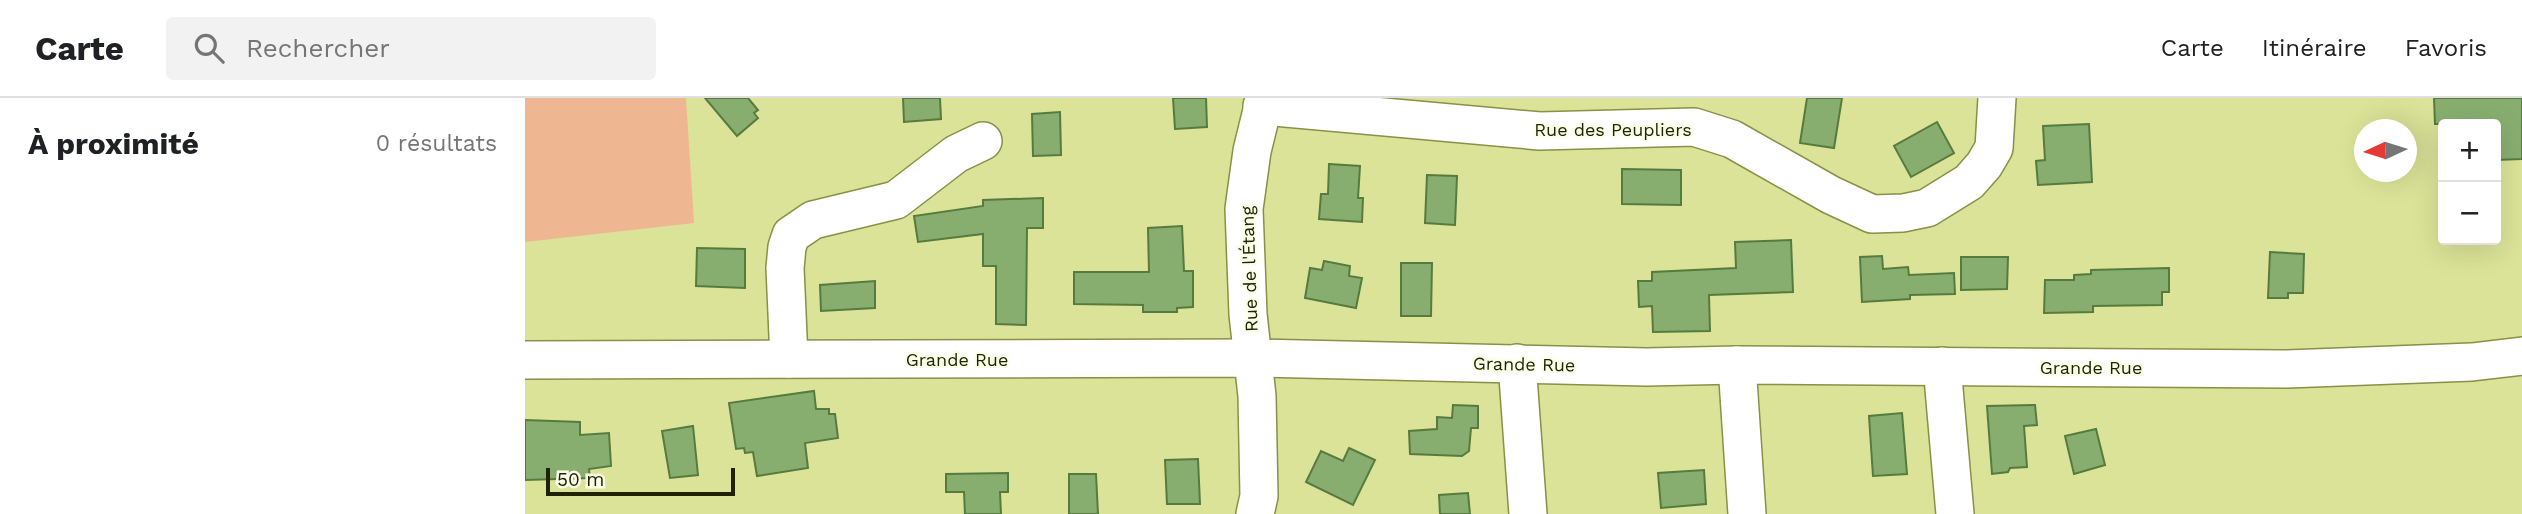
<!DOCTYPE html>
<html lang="fr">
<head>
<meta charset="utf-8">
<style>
	:root { --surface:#fff; --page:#f2f2f2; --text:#202124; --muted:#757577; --line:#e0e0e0 }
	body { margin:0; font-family:"Work Sans",sans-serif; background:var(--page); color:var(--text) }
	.controls { position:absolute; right:21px; top:21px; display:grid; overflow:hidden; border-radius:7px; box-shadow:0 7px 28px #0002 }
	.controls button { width:63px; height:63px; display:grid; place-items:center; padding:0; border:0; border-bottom:2px solid var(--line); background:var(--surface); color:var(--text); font:35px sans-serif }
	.compass { position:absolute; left:1829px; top:21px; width:63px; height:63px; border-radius:50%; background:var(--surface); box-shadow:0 7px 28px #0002; rotate:266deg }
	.scale { position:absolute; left:21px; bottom:18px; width:189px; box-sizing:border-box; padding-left:7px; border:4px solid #1f2203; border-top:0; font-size:19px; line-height:24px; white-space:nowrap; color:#1f2203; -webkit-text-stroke:5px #fbffe8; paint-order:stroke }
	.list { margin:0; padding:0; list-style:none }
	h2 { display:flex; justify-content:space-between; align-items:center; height:91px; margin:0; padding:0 28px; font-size:30px }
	h2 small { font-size:23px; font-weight:400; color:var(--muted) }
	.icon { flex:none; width:38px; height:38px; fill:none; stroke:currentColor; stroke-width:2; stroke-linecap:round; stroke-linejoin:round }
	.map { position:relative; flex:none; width:1997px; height:416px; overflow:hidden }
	header { display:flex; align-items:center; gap:42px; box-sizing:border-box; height:98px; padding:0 35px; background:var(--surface); border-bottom:2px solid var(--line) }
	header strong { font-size:33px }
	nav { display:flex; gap:38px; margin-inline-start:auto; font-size:24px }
	.search { width:490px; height:63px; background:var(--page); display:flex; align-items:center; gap:18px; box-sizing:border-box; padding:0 24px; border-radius:7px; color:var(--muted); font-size:26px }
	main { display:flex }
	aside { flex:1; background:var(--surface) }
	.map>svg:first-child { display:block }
	.green { fill:#efb692 }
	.building { fill:#88ae6f; stroke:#577b3e; stroke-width:2 }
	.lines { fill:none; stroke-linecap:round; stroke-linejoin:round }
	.minor-casing { stroke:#899047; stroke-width:40 }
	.minor { stroke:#fff; stroke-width:37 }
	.labels { text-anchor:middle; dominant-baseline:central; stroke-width:5; stroke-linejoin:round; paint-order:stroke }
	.street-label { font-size:18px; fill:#1f2203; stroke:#fbffe8 }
</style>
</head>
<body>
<header>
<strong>Carte</strong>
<div class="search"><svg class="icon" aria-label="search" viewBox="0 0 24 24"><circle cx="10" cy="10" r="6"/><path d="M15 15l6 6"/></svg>Rechercher</div>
<nav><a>Carte</a><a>Itinéraire</a><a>Favoris</a></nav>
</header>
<main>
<aside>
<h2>À proximité<small>0 résultats</small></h2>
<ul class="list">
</ul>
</aside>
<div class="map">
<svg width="1997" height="416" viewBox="0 0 1997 416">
	<rect width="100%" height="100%" fill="#dae397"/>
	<path class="green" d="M 0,0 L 161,0 L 169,125 L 0,144 Z"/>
	<g class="building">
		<path d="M 180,0 L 223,0 L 233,12 L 229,15 L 233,20 L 212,38 Z"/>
		<path d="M 378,0 L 415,0 L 416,21 L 379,24 Z"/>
		<path d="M 648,0 L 681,0 L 682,29 L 650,31 Z"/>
		<path d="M 1282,0 L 1317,0 L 1309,50 L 1275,45 Z"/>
		<path d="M 1909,0 L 1997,0 L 1997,61 L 1971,62 L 1971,26 L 1910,26 Z"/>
		<path d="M 535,14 L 536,57 L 508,58 L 507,16 Z"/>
		<path d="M 1412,24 L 1429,55 L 1386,79 L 1369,48 Z"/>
		<path d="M 1564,26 L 1567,84 L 1513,87 L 1511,63 L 1520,62 L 1518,28 Z"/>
		<path d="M 804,66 L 835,68 L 833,100 L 838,100 L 837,124 L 794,121 L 796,96 L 803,96 Z"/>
		<path d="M 1097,71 L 1156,72 L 1156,107 L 1097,106 Z"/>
		<path d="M 902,77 L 932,78 L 930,127 L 900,125 Z"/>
		<path d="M 518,100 L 518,130 L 502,130 L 501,227 L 471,226 L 471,168 L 458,168 L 458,136 L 393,144 L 389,118 L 458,108 L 458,102 Z"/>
		<path d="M 657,128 L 659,173 L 668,173 L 668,209 L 652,210 L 652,214 L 618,214 L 618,207 L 549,206 L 549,174 L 624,174 L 623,130 Z"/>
		<path d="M 1266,142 L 1268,194 L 1184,197 L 1185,233 L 1128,234 L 1127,208 L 1114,209 L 1113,183 L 1127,183 L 1127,174 L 1211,170 L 1210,144 Z"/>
		<path d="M 172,150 L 220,151 L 220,190 L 171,188 Z"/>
		<path d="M 1745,154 L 1779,156 L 1778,195 L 1763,195 L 1763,200 L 1743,200 Z"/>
		<path d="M 1357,158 L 1358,171 L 1383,169 L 1384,177 L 1429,175 L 1430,196 L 1385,197 L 1385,201 L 1337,204 L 1335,159 Z"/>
		<path d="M 1436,159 L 1483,159 L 1482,191 L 1436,192 Z"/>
		<path d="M 799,163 L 825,168 L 824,178 L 837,180 L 831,210 L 780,200 L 785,170 L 797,172 Z"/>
		<path d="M 876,165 L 907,165 L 906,218 L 876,218 Z"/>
		<path d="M 1644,170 L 1644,194 L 1637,194 L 1637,207 L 1568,208 L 1568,214 L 1519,215 L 1520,182 L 1549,182 L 1549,177 L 1566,176 L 1566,172 Z"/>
		<path d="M 350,183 L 350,210 L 296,213 L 295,187 Z"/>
		<path d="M 289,293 L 291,311 L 304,311 L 304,316 L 310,316 L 313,340 L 280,345 L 283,370 L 232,378 L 228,354 L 220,355 L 219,350 L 211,351 L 204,305 Z"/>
		<path d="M 928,307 L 953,308 L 953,330 L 946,330 L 944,353 L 937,358 L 885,356 L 884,333 L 912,331 L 912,319 L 927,320 Z"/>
		<path d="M 1510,307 L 1512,327 L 1499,328 L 1502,369 L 1485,370 L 1483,374 L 1467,376 L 1462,308 Z"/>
		<path d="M 1377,315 L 1382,376 L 1348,378 L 1344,318 Z"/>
		<path d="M 0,322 L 55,324 L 55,337 L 84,335 L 86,368 L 64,371 L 65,380 L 0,382 Z"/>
		<path d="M 168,328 L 173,377 L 145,380 L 137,333 Z"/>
		<path d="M 1571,331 L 1580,367 L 1549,376 L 1540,338 Z"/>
		<path d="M 824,350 L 850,362 L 828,407 L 781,384 L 796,353 L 818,363 Z"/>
		<path d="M 673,361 L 675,406 L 642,406 L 640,362 Z"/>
		<path d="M 1179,372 L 1181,406 L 1136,410 L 1133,375 Z"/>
		<path d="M 483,375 L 483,394 L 475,394 L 476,416 L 440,416 L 439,394 L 421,394 L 421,376 Z"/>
		<path d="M 544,376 L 571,376 L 573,416 L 544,416 Z"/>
		<path d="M 943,395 L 945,416 L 915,416 L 914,397 Z"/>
	</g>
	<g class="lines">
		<defs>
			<g id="minor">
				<path d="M 737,8 L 1015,33 L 1169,29 L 1207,41 L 1306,97 L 1347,116 L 1378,115 L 1402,110 L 1444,84 L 1459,67 L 1469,50 L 1472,0"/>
				<path d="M 264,261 L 260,170 L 262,149 L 266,137 L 288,122 L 371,102 L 431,56 L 458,43"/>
				<path d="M 0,262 L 729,260 L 1122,269 L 1212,267 L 1762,271 L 1947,264 L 1997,258"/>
				<path d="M 992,265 L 1003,416"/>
				<path d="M 1212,267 L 1222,416"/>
				<path d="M 1417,268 L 1430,416"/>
				<path d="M 730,416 L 734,398 L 732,298 L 723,216 L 719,111 L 727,53 L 740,0"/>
			</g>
		</defs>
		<use href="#minor" class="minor-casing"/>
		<use href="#minor" class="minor"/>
	</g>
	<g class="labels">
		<g class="street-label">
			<text x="1088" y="31">Rue des Peupliers</text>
			<text transform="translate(724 171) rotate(-92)">Rue de l'Étang</text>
			<text x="432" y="261">Grande Rue</text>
			<text transform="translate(999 266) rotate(1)">Grande Rue</text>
			<text x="1566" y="269">Grande Rue</text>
		</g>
	</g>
</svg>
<div class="controls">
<button>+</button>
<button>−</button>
</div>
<svg class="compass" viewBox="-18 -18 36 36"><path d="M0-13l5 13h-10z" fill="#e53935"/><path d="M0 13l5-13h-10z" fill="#757577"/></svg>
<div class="scale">50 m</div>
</div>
</main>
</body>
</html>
